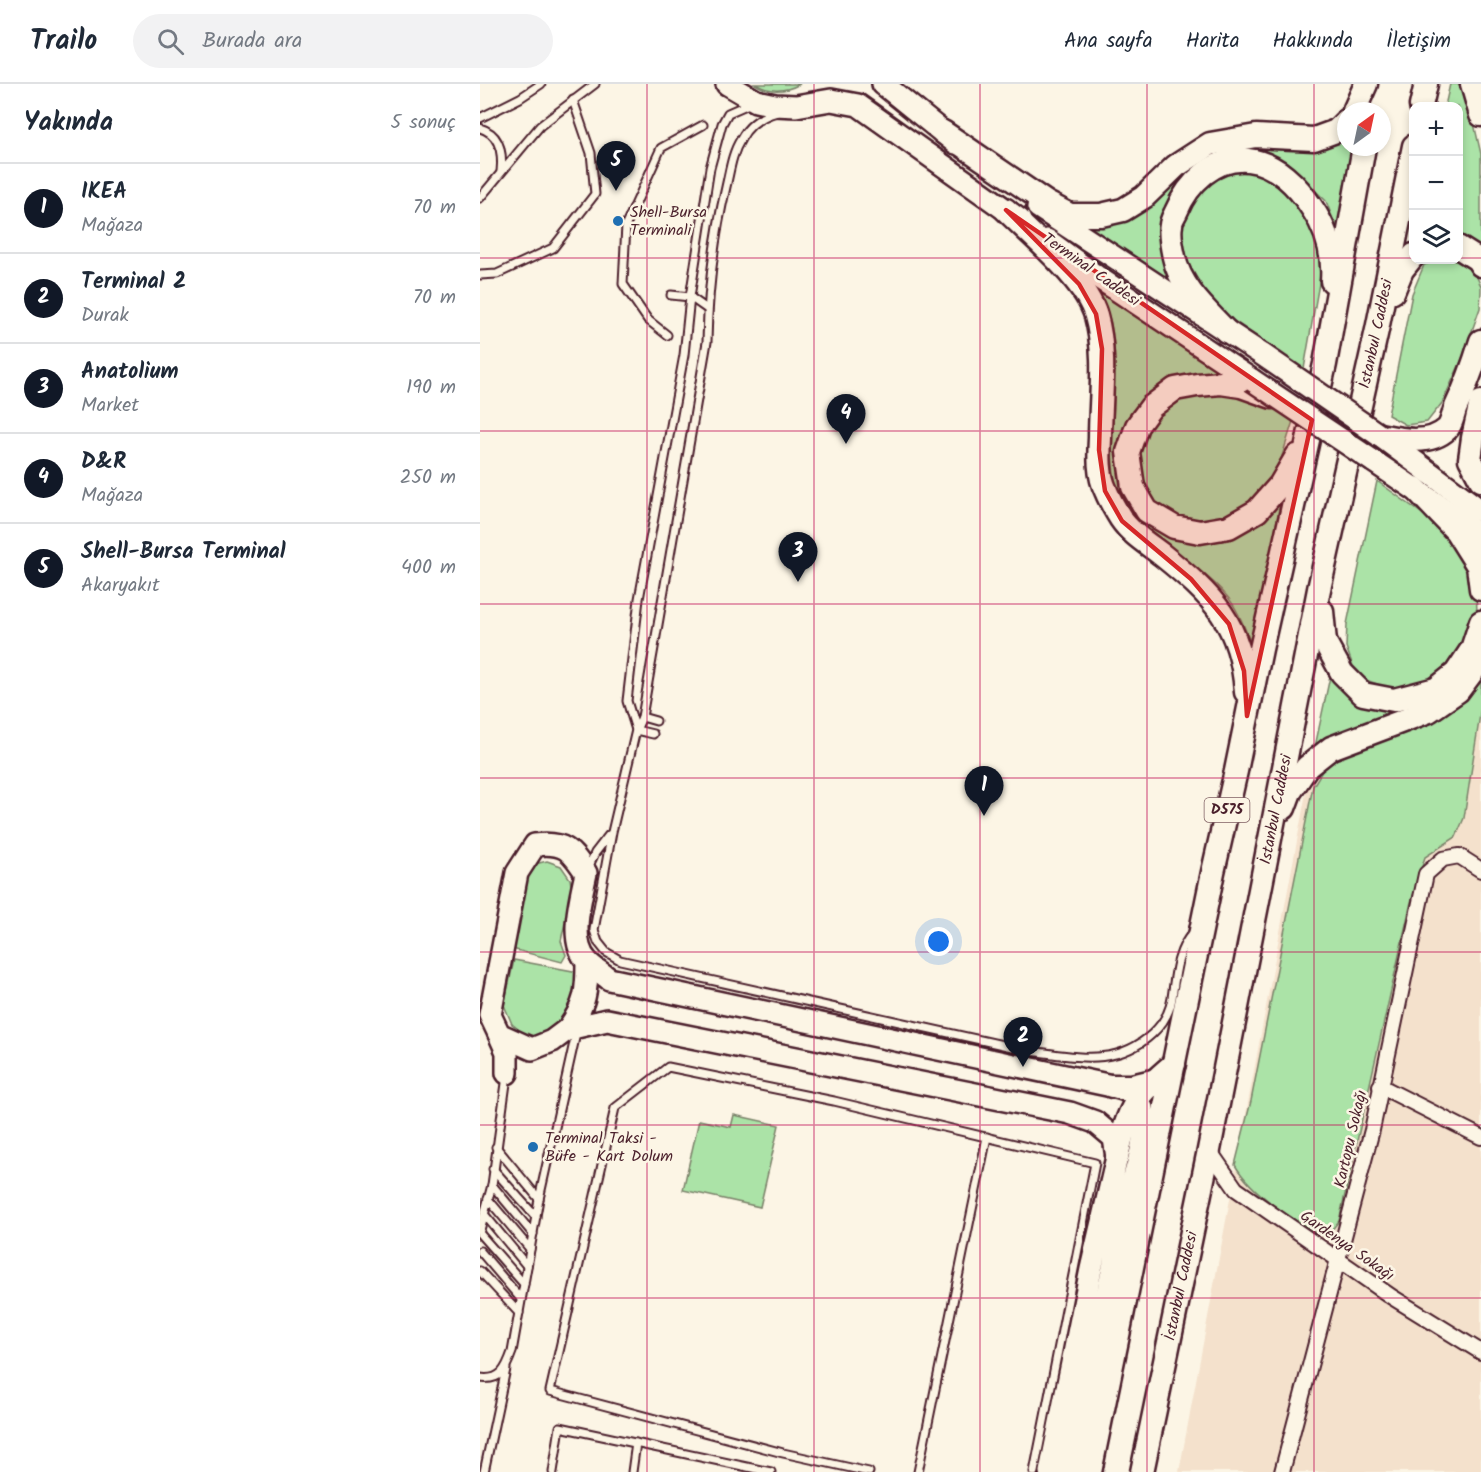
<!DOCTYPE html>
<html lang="tr">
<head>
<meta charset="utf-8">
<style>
	:root { --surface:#fff; --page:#f2f2f3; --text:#1f2937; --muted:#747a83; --line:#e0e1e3; --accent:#111827 }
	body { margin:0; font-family:Kalam,sans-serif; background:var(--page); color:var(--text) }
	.controls { position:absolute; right:18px; top:18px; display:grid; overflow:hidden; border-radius:12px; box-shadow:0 3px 9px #0003 }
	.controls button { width:54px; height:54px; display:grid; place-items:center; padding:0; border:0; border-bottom:2px solid var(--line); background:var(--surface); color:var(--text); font:30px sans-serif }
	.compass { position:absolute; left:857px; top:18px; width:54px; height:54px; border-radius:50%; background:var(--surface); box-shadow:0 3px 9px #0003; rotate:33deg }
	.you { position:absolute; left:459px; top:858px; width:21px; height:21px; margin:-15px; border:4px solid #fff; border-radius:50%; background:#1a73e8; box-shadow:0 0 0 9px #1a73e833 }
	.badge { display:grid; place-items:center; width:39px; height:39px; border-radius:50%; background:var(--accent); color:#fff; font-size:20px; font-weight:700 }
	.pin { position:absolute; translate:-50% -50px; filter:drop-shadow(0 2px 3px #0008) }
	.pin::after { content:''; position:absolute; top:32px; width:21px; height:18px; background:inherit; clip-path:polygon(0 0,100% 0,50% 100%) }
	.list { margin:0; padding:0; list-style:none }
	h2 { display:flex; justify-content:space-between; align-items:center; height:78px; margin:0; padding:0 24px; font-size:26px }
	h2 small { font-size:20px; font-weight:400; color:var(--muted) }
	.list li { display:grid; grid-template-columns:39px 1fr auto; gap:18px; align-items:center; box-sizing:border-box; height:90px; padding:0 24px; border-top:2px solid var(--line) }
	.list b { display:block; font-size:22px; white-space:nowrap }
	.list p { margin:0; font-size:20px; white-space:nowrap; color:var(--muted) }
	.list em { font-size:20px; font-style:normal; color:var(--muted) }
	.icon { flex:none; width:33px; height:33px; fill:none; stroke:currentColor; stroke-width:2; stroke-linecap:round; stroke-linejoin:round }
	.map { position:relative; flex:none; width:1001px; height:1388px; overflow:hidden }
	header { display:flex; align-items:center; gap:36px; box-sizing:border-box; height:84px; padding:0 30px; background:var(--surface); border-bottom:2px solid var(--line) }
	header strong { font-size:28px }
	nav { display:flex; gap:33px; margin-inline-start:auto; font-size:21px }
	.search { width:420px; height:54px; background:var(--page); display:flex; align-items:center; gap:15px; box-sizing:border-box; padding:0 21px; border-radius:33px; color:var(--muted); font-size:22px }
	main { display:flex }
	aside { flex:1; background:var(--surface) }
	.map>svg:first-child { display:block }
	.built { fill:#f4e1cc }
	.green { fill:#abe3a7; stroke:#7a8169; stroke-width:1.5 }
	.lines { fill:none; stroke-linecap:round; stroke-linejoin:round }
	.service-casing { stroke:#4a1f2b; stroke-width:11 }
	.minor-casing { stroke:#4a1f2b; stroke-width:18 }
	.primary-casing { stroke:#4a1f2b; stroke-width:26 }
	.trunk-casing { stroke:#4a1f2b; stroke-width:27 }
	.service { stroke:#fcf5e5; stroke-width:7 }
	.minor { stroke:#fcf5e5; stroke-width:14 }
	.primary { stroke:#fcf5e5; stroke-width:21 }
	.trunk { stroke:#fcf5e5; stroke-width:22 }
	.primary-bridge-casing { stroke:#4a1f2b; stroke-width:26; stroke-linecap:butt }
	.primary-bridge { stroke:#fcf5e5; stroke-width:21 }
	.marked { fill:#d62828; fill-opacity:0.2; stroke:#d62828; stroke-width:4.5; stroke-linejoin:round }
	.grid { fill:none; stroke:#c2185b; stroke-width:1.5; stroke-opacity:0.55 }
	.poi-dot { fill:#1f6fb2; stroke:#fcf5e5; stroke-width:2 }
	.labels { text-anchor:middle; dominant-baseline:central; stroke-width:5; stroke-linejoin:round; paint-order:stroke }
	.shield { fill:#fcf5e5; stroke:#7f5f63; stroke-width:1.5 }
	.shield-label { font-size:15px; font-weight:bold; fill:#4a1f2b }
	.poi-label { font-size:16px; fill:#4a1f2b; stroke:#fcf5e5; text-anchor:start }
	.street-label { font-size:16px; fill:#4a1f2b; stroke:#fcf5e5 }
</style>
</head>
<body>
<header>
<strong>Trailo</strong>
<div class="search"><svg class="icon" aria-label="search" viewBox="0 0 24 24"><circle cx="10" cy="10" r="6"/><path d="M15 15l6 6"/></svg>Burada ara</div>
<nav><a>Ana sayfa</a><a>Harita</a><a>Hakkında</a><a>İletişim</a></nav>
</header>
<main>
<aside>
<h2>Yakında<small>5 sonuç</small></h2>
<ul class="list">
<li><span class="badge">1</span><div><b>IKEA</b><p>Mağaza</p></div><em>70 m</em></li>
<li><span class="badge">2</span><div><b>Terminal 2</b><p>Durak</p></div><em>70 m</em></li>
<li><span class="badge">3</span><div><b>Anatolium</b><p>Market</p></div><em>190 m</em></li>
<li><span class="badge">4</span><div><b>D&amp;R</b><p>Mağaza</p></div><em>250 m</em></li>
<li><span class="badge">5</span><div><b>Shell-Bursa Terminal</b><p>Akaryakıt</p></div><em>400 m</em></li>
</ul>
</aside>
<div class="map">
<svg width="1001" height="1388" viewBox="0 0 1001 1388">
	<rect width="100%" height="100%" fill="#fcf5e5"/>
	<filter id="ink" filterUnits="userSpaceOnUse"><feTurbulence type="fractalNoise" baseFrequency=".0167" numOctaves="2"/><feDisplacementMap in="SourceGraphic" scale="12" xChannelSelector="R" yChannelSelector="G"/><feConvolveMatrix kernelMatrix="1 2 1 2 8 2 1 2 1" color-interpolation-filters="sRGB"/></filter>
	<g filter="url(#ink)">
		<path class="built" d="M 1001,584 L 1001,1388 L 699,1388 L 835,661 Z"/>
		<g class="green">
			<path d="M 275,0 L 320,0 C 305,8 290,9 275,0 Z"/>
			<path d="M 970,0 L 985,0 L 1001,70 L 1001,172 L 979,160 L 978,22 L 965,22 Z"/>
			<path d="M 866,57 L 866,63 L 877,63 L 860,154 L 846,117 L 808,80 L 787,70 L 702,101 L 699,209 L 597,139 L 632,139 L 661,128 L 694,98 L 741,63 L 833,63 Z"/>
			<path d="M 759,85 L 780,86 L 829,126 L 842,182 L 824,285 L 750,234 L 724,206 L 702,169 L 699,142 L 710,114 L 733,94 Z"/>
			<path d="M 959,176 L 982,177 L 994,187 L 1001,202 L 1001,207 L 1000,224 L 982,275 L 962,319 L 947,338 L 926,341 L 908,331 L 932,210 L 944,181 Z"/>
			<path d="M 615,201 L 752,291 L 695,295 L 673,306 L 652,327 L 639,354 L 639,377 L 680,444 L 764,446 L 793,426 L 800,418 L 774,567 C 766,548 759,525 745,510 C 716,476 653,449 638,407 C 631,385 632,362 633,339 C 634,303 639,261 627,226 C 624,217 619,209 615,201 Z"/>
			<path d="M 740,309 L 781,317 L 813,337 L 798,385 L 786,406 L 760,430 L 727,442 L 677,425 L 660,401 L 652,368 L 684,321 L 706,311 Z"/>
			<path d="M 897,397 L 951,436 L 977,462 L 996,506 L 997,528 L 989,555 L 962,591 L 939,601 L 911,605 L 886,596 L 873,582 L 866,563 L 867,540 Z"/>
			<path d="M 852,583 L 860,597 L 935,620 L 833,672 Z"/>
			<path d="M 1001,596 L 1001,624 L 984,734 L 976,753 L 945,773 L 931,818 L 859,1137 L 850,1148 L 842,1151 C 813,1136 772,1110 755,1081 L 771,1017 L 833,702 L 844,684 L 859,673 L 973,621 L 996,603 Z"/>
			<path d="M 67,777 L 81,782 L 90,795 L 92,806 L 81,857 L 86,871 L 82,878 L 32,865 L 47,789 L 55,780 Z"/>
			<path d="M 34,876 L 98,888 L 101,900 L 88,936 L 55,952 L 44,950 L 32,940 L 24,921 Z"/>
			<path d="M 254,1031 L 299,1041 L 280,1123 L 203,1106 L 219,1036 L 251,1043 Z"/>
		</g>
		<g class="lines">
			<defs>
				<g id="service">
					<path d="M 271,19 L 248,29 L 242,40 L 230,84 L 210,213 L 204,271 L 159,515 L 147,617 L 156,646 L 132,748 L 114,846 L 118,858 L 126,868 L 140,876 L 550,967 C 595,972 635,984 672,950 C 683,940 690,928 692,914 C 695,892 697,865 713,849"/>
					<path d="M 0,34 L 40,14 L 61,0"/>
					<path d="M 0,44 C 21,50 23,70 21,88"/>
					<path d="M 0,114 L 60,42 L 115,0"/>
					<path d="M 0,191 L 17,190 L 73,164 L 115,110 L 111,69 L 93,16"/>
					<path d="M 191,211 L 210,213 L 227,225"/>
					<path d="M 187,251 L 168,236 L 143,200 L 146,141 L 181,64 L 223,41"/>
					<path d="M 162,633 L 176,637"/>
					<path d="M 173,650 L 156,646 L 162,633 L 227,258 C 228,205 234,154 246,103 C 250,86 252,69 261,55 C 269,40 282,32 297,28"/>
					<path d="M 108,784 L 115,769 L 129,751"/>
					<path d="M 16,1063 L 59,1115"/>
					<path d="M 13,1085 L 56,1133"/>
					<path d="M 12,1101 L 53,1150"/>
					<path d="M 8,1115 L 50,1165"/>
					<path d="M 4,1130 L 47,1182"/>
					<path d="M 0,1146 L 12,1101 L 27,992"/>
					<path d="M 0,1150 L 44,1200"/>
					<path d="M 0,1167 L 41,1215"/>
					<path d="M 0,1187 L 39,1229"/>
					<path d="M 0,1294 C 21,1297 26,1285 32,1268 L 59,1115 L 95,954 L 90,948"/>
					<path d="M 4,1388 L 26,1285"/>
					<path d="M 73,1388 L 80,1343 L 291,1388"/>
					<path d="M 152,1388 L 156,1359"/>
					<path d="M 389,1388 L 303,1369 L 70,1307 L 135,1024 L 188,983 L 354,1017 L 615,1079 L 554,1388"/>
					<path d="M 438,1388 L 507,1053"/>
				</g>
				<g id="minor">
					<path d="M 900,1002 L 1001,1053"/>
					<path d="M 729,1066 L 756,1105 L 912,1213 L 1001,1268"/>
					<path d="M 802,1388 L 892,1046 L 946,790 L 963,775 L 979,772 L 1001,786"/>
				</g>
				<g id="primary">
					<path d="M 247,0 L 276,17 L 295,21 L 316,22 L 351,16 L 378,21 L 540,136"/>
					<path d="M 403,0 L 476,59"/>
					<path d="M 558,123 L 783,271"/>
					<path d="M 567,156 L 616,192 L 772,296"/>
					<path d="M 899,351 L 1001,427"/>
					<path d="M 893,377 L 976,433 L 1001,453"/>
					<path d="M 88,945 C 106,920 107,907 107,878"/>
					<path d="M 19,950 L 27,968 L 27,989"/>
					<path d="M 570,1388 L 611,1185 L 637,1073 L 634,1054 L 615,1038 L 590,1029 L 127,936 L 88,945 L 72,957 L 52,965 L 19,950 L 10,931 L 37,789 L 55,761 C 84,757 91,766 106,789 C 101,814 88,857 107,877 C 113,884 122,889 129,895 L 632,1002 C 646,1006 658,1008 662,1024 C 670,1056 652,1093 646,1123 C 627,1211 608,1300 590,1388"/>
				</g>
				<g id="trunk">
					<path d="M 992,0 L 1001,31"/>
					<path d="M 941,22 L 946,0"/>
					<path d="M 874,27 L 886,0"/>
					<path d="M 463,48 L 567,119 L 590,131 L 621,131 L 643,126 L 664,113 L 696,82 L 730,60 L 776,52 L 834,55 L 856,47 L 866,37"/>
					<path d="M 526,126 C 553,153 606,196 616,232 C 627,271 620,314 620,354 C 619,371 618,391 626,407 C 630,417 636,427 641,435 C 651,450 668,460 682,471 C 733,512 761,539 766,608"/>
					<path d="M 978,163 L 997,175 L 1001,181"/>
					<path d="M 913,208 L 922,186 L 934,171"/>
					<path d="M 746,247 C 726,226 700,203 694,173 C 692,164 689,150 691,141 C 691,137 694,132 696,128 C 708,99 734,73 768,76 C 796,79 818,102 832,124 C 847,146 854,171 852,197"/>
					<path d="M 792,313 L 761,302 L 741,299 L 717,301 L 695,305 L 671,323 L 657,342 L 648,368 L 653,403 L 667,427 L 694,443 L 720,448 L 749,443 L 777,427 L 800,401 L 817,372"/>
					<path d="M 1001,318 L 993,354 L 990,375 L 1001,396"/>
					<path d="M 899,351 C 920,355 949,362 967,345 C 972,340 973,330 976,323 C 986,302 994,280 1001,257"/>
					<path d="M 935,404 L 976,447 L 998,482 L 1001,505"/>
					<path d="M 842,527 L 845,558 L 862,589 L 883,610 L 914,616 L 956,605 L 976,589 L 992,565 L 1001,538"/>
					<path d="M 804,724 L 810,708 L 827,683 L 851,664 L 949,627 L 978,607 L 1001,576"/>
					<path d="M 632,1002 L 652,1002 L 673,997"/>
					<path d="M 637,1073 C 647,1025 656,1011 694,980"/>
					<path d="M 610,1388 L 733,788 L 756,687 L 781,565 L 845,280 L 884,63"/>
					<path id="s1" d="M 662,1388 L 729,1066 L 839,505 L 897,246 L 934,62"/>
				</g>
			</defs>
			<use href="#service" class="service-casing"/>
			<use href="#minor" class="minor-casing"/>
			<use href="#primary" class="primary-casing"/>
			<use href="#trunk" class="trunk-casing"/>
			<use href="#service" class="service"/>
			<use href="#minor" class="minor"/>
			<use href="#primary" class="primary"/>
			<use href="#trunk" class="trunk"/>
			<defs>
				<g id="primary-bridge">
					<path d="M 783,271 L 899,351"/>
					<path d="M 772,296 L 893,377"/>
				</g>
			</defs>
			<use href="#primary-bridge" class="primary-bridge-casing"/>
			<use href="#primary-bridge" class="primary-bridge"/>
		</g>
	</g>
	<path class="marked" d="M 526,126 L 832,336 L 767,632 L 764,587 L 749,540 L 711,495 L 642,437 L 625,407 L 619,366 L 622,265 L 616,230 L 599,200 Z"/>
	<path class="grid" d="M 167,0 L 167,1388M 334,0 L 334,1388M 500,0 L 500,1388M 667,0 L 667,1388M 834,0 L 834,1388M 0,174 L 934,174M 978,174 L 1001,174M 0,347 L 1001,347M 0,520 L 1001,520M 0,694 L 1001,694M 0,868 L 1001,868M 0,1041 L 1001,1041M 0,1214 L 1001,1214"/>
	<g class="poi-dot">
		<circle cx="138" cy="137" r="6"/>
		<circle cx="53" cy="1063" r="6"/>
	</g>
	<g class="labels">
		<rect class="shield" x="724.5" y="714" width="45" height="24" rx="4.5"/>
		<g class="shield-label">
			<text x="747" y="726">D575</text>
		</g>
		<g class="poi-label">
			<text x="150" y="128">Shell-Bursa<tspan x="150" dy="18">Terminali</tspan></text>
			<text x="65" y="1054">Terminal Taksi -<tspan x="65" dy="18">Büfe - Kart Dolum</tspan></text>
		</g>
		<g class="street-label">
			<text transform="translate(611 186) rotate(35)">Terminal Caddesi</text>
			<text stroke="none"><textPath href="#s1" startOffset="1162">İstanbul Caddesi</textPath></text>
			<text stroke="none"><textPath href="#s1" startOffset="676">İstanbul Caddesi</textPath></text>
			<text transform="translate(871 1055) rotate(-77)">Kartopu Sokağı</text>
			<text transform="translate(867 1162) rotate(35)">Gardenya Sokağı</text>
			<text stroke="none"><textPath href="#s1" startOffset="190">İstanbul Caddesi</textPath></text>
		</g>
	</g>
</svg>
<div class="controls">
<button>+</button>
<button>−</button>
<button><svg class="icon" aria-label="layers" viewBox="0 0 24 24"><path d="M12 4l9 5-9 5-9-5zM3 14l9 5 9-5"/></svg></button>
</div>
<svg class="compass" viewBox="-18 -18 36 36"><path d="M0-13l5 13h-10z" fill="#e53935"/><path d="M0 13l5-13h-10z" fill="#747a83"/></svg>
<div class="you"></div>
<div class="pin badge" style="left:504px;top:732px">1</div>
<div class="pin badge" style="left:543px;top:983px">2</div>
<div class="pin badge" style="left:318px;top:498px">3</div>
<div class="pin badge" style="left:366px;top:360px">4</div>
<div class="pin badge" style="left:136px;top:107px">5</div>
</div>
</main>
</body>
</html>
